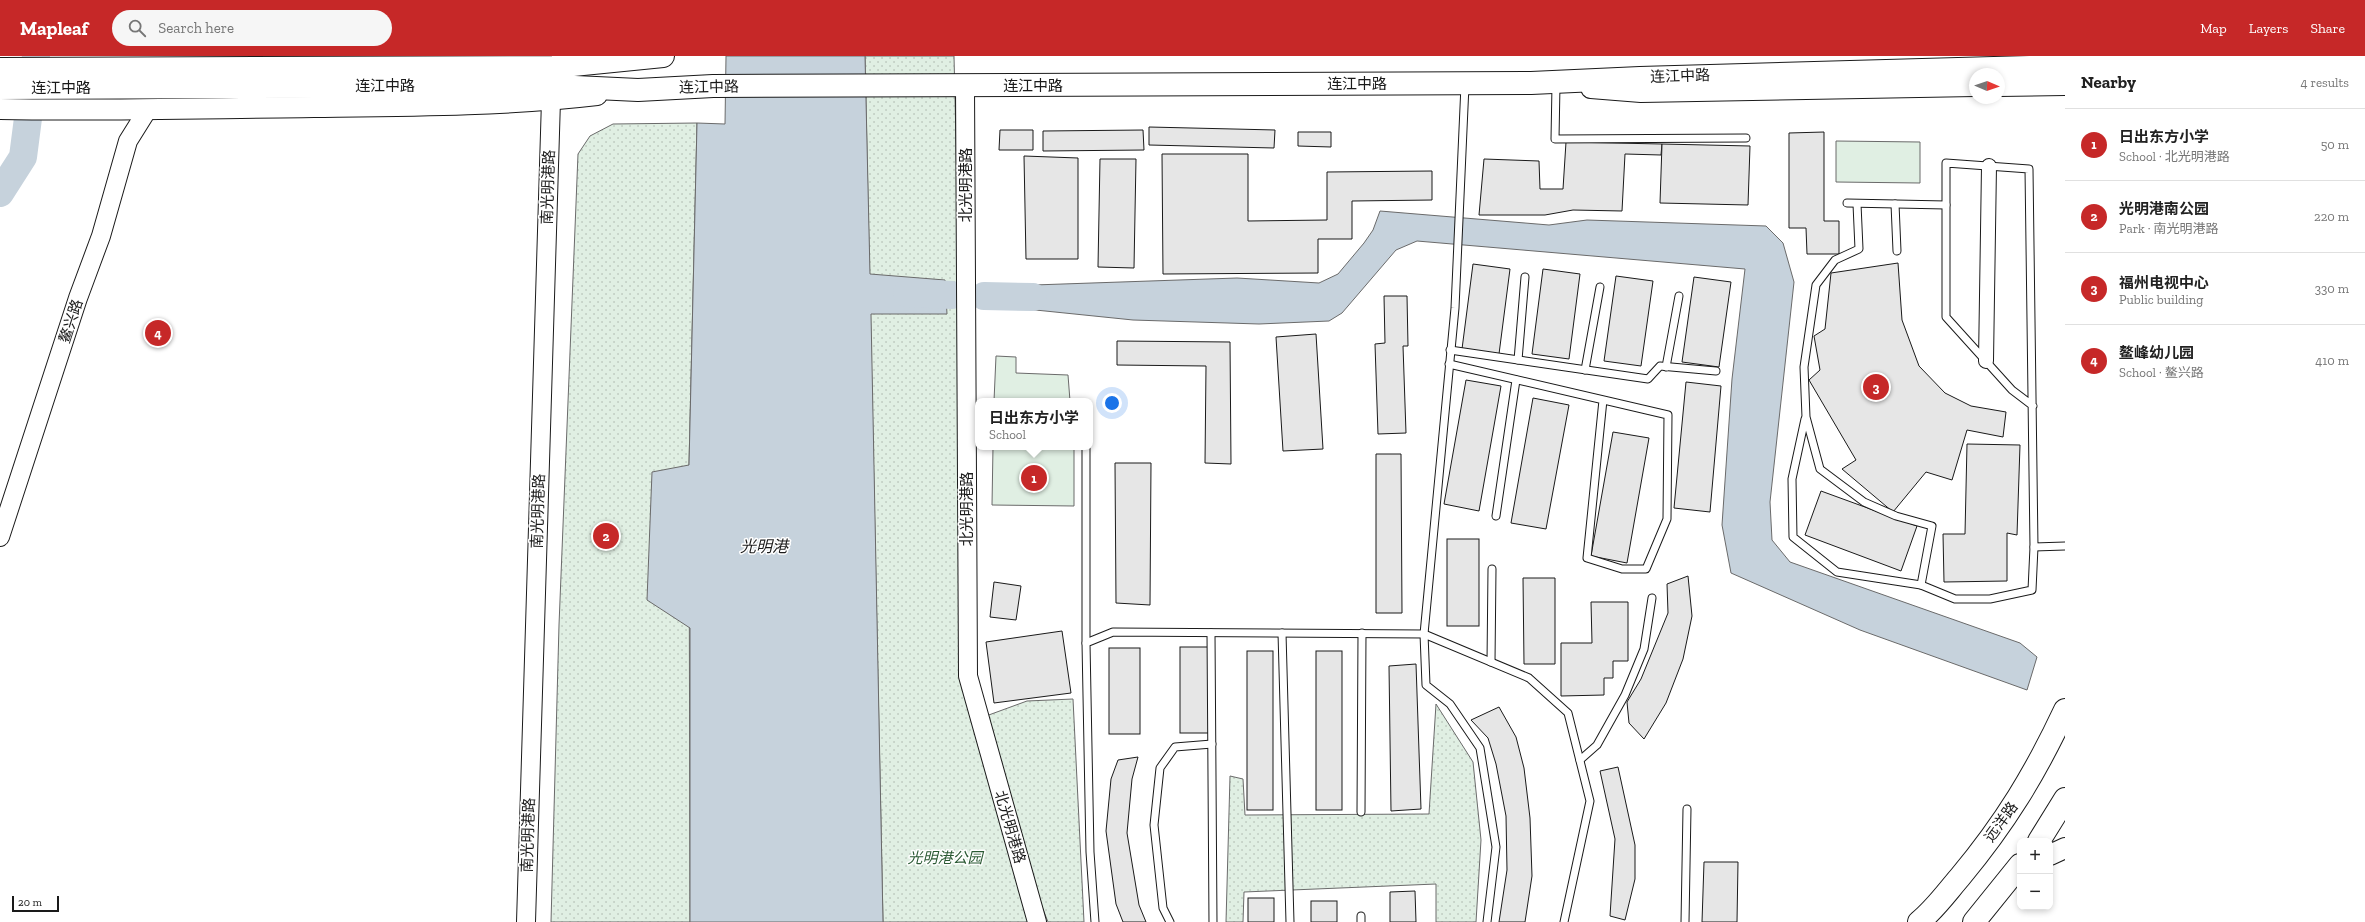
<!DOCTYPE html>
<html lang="en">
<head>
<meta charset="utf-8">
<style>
	:root { --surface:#fff; --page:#f6f6f6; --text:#222; --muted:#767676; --line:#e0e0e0; --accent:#c62828 }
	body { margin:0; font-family:"Zilla Slab","Noto Sans SC",serif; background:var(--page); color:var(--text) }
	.controls { position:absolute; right:12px; bottom:12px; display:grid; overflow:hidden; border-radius:8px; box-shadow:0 2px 6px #0003 }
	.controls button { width:36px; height:36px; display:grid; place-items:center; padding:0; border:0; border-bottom:1px solid var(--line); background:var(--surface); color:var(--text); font:20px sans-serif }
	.compass { position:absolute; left:1969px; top:12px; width:36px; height:36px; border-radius:50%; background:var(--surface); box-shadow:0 2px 6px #0003; rotate:92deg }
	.scale { position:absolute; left:12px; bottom:10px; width:47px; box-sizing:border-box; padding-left:4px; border:2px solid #1a1a1a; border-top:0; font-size:11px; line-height:14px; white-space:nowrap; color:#1a1a1a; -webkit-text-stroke:3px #fff; paint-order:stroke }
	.you { position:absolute; left:1112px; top:347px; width:14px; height:14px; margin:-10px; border:3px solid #fff; border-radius:50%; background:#1a73e8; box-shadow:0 0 0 6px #1a73e833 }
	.badge { display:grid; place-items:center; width:26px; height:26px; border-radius:50%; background:var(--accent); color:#fff; font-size:13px; font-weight:700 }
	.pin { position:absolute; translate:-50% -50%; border:2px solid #fff; box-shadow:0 1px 4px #0006 }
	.popup { position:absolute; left:975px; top:342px; width:118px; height:52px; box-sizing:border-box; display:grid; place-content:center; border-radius:8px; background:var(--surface); filter:drop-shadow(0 1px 3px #0005); font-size:13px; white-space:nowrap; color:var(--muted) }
	.popup b { font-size:15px; color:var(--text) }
	.popup::after { content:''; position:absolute; left:50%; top:100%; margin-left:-8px; border:8px solid transparent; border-top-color:var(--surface) }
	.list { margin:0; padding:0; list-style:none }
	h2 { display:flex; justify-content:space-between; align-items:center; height:52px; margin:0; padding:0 16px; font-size:17px }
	h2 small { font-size:13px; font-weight:400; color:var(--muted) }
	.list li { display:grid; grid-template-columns:26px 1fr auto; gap:12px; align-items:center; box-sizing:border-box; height:72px; padding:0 16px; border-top:1px solid var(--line) }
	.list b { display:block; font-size:15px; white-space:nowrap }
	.list p { margin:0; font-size:13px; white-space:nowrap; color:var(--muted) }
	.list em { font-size:13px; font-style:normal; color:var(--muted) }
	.icon { flex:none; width:22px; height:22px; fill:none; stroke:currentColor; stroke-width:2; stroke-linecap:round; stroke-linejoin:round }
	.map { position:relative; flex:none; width:2065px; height:866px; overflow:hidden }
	header { display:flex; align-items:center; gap:24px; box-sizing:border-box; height:56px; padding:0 20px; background:var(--accent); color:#fff }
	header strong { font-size:19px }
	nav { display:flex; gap:22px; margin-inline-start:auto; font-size:14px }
	.search { width:280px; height:36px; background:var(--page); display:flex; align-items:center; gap:10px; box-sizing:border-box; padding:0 14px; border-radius:22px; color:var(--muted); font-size:15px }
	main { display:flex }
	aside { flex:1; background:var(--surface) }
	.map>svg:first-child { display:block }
	.green { fill:url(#green-dots); stroke:#6a6a6a }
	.pitch { fill:#e0efe3; stroke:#6a6a6a }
	.water { fill:#c6d2dc; stroke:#6a6a6a }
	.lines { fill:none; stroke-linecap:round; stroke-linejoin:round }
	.river { stroke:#c6d2dc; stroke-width:28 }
	.building { fill:#e6e6e6; stroke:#1a1a1a }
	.service-casing { stroke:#1a1a1a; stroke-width:9 }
	.minor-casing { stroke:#1a1a1a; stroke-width:16 }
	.tertiary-casing { stroke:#1a1a1a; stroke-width:20 }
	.secondary-casing { stroke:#1a1a1a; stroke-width:22 }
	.trunk-casing { stroke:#1a1a1a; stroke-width:24 }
	.service { stroke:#fff; stroke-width:7 }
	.minor { stroke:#fff; stroke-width:14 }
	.tertiary { stroke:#fff; stroke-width:18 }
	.secondary { stroke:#fff; stroke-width:20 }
	.trunk { stroke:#fff; stroke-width:22 }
	.labels { text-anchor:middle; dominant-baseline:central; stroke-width:3; stroke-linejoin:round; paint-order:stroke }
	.street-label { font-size:15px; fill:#1a1a1a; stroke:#fff }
	.park-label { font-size:15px; font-style:italic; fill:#2b5a34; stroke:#fff }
	.water-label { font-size:16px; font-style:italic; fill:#1a1a1a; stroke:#fff }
</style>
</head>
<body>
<header>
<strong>Mapleaf</strong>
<div class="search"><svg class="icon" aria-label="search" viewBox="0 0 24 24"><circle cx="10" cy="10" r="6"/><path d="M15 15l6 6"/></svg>Search here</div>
<nav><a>Map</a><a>Layers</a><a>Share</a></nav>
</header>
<main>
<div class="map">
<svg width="2065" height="866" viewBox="0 0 2065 866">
	<defs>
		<pattern id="green-dots" width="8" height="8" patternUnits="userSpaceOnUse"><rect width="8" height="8" fill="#e0efe3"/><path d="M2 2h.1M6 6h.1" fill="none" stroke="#c0ccc2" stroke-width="1.8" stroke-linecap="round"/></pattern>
	</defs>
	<rect width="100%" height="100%" fill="#fff"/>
	<g class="green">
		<path d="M 865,0 L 954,0 L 959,212 L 961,627 L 1029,866 L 883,866 Z"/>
		<path d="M 697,67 L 689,409 L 690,866 L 551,866 L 559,569 L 578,98 L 590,80 L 613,68 Z"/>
		<path d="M 1073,643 L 1084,866 L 1048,866 L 1037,838 L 986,660 L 1027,645 Z"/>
		<path d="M 1436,648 L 1473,706 L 1481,784 L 1476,866 L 1436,866 L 1436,828 L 1244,836 L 1243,866 L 1226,866 L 1230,720 L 1243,723 L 1245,759 L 1429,758 Z"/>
	</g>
	<g class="pitch">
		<path d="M 1836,85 L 1920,86 L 1920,127 L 1836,126 Z"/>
		<path d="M 996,300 L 1016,301 L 1016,317 L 1068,319 L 1070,345 L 994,345 Z"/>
		<path d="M 993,391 L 1074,391 L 1074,450 L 992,449 Z"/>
	</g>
	<g class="water">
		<path d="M 726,0 L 865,0 L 870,218 L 945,224 L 947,258 L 871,258 L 883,866 L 690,866 L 690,572 L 647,544 L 652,416 L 689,409 L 697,67 L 725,68 Z"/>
		<path d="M 1380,155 L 1549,169 L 1587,164 L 1766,170 L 1783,187 L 1794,226 L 1770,446 L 1772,484 L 1790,506 L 2020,587 L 2037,601 L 2027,634 L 1860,574 L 1731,517 L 1722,469 L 1732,323 L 1745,213 L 1417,185 L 1396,194 L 1342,257 L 1329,265 L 1259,268 L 1133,264 L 1006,251 L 996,240 L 1005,230 L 1237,222 L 1319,227 L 1338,218 L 1364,187 L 1373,174 Z"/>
	</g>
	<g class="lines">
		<g class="river">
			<path d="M 0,137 L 23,101 L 36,0"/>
			<path d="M 907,237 L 952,239"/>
			<path d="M 984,240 L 1033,241"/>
		</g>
	</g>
	<g class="building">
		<path d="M 1149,71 L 1275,74 L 1274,92 L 1149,89 Z"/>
		<path d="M 1000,74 L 1033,74 L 1033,94 L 999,94 Z"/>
		<path d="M 1143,74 L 1144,94 L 1043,95 L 1043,75 Z"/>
		<path d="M 1298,76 L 1331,76 L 1331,91 L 1298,90 Z"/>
		<path d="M 1824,76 L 1824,165 L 1839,165 L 1839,198 L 1807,198 L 1806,172 L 1789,172 L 1789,77 Z"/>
		<path d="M 1566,86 L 1662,88 L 1661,99 L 1625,98 L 1622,155 L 1573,154 L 1545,159 L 1479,159 L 1484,103 L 1539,105 L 1540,133 L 1563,133 Z"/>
		<path d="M 1662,88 L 1750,90 L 1748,149 L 1660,147 Z"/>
		<path d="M 1162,98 L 1248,98 L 1248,165 L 1327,164 L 1327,116 L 1432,115 L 1432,144 L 1352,145 L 1352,183 L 1318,183 L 1318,217 L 1163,218 Z"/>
		<path d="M 1024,100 L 1078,102 L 1078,203 L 1026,203 Z"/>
		<path d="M 1100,103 L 1136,103 L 1134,212 L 1098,211 Z"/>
		<path d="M 1898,207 L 1902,264 L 1919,310 L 1945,337 L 1971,350 L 2006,356 L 2003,381 L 1967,374 L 1952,424 L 1926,416 L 1893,456 L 1842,413 L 1856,404 L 1809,324 L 1820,314 L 1814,280 L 1825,273 L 1831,217 Z"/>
		<path d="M 1473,208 L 1510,213 L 1499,298 L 1462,293 Z"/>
		<path d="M 1543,213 L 1580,218 L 1569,303 L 1532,298 Z"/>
		<path d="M 1616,220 L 1653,225 L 1641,310 L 1604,305 Z"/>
		<path d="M 1694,221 L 1731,226 L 1719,311 L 1682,306 Z"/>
		<path d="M 1384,240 L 1407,240 L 1408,290 L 1403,290 L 1406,377 L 1378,378 L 1375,288 L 1385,287 Z"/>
		<path d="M 1316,278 L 1323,393 L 1283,395 L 1276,281 Z"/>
		<path d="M 1117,285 L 1230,286 L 1231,408 L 1205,407 L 1206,310 L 1117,309 Z"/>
		<path d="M 1466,324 L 1501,330 L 1479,455 L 1444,448 Z"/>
		<path d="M 1686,326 L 1721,330 L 1710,456 L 1674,452 Z"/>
		<path d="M 1533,342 L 1569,349 L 1546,473 L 1511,467 Z"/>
		<path d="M 1613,376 L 1649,382 L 1627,507 L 1591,500 Z"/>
		<path d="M 1967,388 L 2020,389 L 2017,479 L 2007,477 L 2007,525 L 1944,526 L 1943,478 L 1965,478 Z"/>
		<path d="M 1376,398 L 1401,398 L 1402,557 L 1376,557 Z"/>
		<path d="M 1115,407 L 1151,407 L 1150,549 L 1116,547 Z"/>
		<path d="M 1821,435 L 1917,470 L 1901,515 L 1805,479 Z"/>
		<rect x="1447" y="483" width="32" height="87"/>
		<path d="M 1688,520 L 1692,560 L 1683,603 L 1666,647 L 1644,683 L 1629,667 L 1627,646 L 1641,623 L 1668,557 L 1667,528 Z"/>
		<path d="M 1523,522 L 1555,522 L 1555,608 L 1524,608 Z"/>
		<path d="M 994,526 L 1021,530 L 1016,564 L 990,561 Z"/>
		<path d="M 1591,546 L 1628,546 L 1628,605 L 1613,605 L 1613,622 L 1604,622 L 1604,639 L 1561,640 L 1561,587 L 1592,587 Z"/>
		<path d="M 1062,575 L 1071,637 L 994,647 L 986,586 Z"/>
		<rect x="1180" y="591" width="31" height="86"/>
		<rect x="1109" y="592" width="31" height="86"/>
		<rect x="1247" y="595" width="26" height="159"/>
		<rect x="1316" y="595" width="26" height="159"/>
		<path d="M 1416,608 L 1421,753 L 1391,755 L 1389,610 Z"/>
		<path d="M 1499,651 L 1516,681 L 1524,712 L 1530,762 L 1532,820 L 1525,866 L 1499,866 L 1507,814 L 1506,760 L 1496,708 L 1488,682 L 1471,664 Z"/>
		<path d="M 1138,701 L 1132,723 L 1127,777 L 1139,849 L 1146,866 L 1123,866 L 1116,848 L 1106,775 L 1111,723 L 1118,704 Z"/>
		<path d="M 1618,711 L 1635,789 L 1635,823 L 1625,864 L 1610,860 L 1615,783 L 1600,715 Z"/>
		<path d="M 1704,806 L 1738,806 L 1737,866 L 1702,866 Z"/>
		<path d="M 1415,835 L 1416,866 L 1390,866 L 1390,836 Z"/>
		<rect x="1248" y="842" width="26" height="24"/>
		<rect x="1311" y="845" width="26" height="21"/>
	</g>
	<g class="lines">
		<defs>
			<g id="service">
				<path d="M 1556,29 L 1555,83 L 1746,82"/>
				<path d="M 1847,147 L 1946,149"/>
				<path d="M 1857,148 L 1859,193 L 1835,204 L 1816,229 L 1804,311 L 1806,361 L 1820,413 L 1864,446 L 1896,460 L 1932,470 L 1921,529 L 1955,543 L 1990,543 L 2032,534 L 2034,491"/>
				<path d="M 1895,148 L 1897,195"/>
				<path d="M 1450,294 L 1648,323 L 1660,310 L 1716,315"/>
				<path d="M 1518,304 L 1525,221"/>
				<path d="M 1449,308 L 1668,359 L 1667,463 L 1646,513 L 1622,513 L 1587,502 L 1603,344"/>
				<path d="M 1666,311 L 1679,240"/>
				<path d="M 1585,314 L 1600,231"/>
				<path d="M 2033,350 L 2012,334 L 1946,261 L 1946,107 L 2029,113 L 2034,491 L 2065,490"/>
				<path d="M 1805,363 L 1792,423 L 1793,481 L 1837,516 L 1921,529"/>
				<path d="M 1086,391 L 1086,587"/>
				<path d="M 1496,460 L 1516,324"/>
				<path d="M 1211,577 L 1213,866"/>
				<path d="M 1282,577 L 1290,866"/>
				<path d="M 1491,606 L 1492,513"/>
				<path d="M 1580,704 L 1597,689 L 1625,639 L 1644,593 L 1652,542"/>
				<path d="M 1361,756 L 1362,577"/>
				<path d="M 1361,860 L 1361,866"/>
				<path d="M 1095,866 L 1090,796 L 1086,587 L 1113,576 L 1424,578 L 1455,252 L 1465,29"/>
				<path d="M 1170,866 L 1163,852 L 1154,769 L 1160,712 L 1175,691 L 1212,688"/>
				<path d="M 1487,866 L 1496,791 L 1480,692 L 1450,648 L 1426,629 L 1424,578 L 1529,622 L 1568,657 L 1590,745 L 1564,866"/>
				<path d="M 1685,866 L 1687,753"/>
			</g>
			<path id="minor" d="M 1986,305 L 1989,110"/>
			<g id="tertiary">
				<path d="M 965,30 L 968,620 L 1037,866"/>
				<path d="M 0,481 L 78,242 L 101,180 L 128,85 L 148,53"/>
				<path d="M 526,866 L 551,44"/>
			</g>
			<g id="secondary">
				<path d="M 1999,30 L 2065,29"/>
				<path d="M 1591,32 L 1641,36 L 1975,30"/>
				<path d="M 0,53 C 105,55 209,52 314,51 C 409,50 503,50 597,39"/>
				<path d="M 2050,799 L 2065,792"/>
			</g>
			<g id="trunk">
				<path d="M 0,13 L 553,11 L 663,0"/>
				<path d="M 0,32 L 554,30 L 638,34 L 713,30 L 1531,27 L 1640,22 L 2065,10"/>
				<path d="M 2039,785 L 2065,743"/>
				<path d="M 1919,866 C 1935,853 1947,836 1960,821 C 2005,767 2035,718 2065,654"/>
				<path d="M 1974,866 L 2020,809"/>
			</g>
		</defs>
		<use href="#service" class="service-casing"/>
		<use href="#minor" class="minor-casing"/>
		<use href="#tertiary" class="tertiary-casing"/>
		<use href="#secondary" class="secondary-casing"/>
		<use href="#trunk" class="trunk-casing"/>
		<use href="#service" class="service"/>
		<use href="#minor" class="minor"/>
		<use href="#tertiary" class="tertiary"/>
		<use href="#secondary" class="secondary"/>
		<use href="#trunk" class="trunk"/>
	</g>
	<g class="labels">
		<g class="street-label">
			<text transform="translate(1680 20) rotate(-2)">连江中路</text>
			<text x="1357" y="28">连江中路</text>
			<text x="385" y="30">连江中路</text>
			<text x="1033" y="30">连江中路</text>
			<text transform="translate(709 31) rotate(-1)">连江中路</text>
			<text x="61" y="32">连江中路</text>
			<text transform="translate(966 129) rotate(-90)">北光明港路</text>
			<text transform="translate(548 131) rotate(-88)">南光明港路</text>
			<text transform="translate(71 265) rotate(-72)">鳌兴路</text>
			<text transform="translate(967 453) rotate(-90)">北光明港路</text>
			<text transform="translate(538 455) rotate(-88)">南光明港路</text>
			<text transform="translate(2001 766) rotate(-54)">远洋路</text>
			<text transform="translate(1010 771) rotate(74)">北光明港路</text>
			<text transform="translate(528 779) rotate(-88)">南光明港路</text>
		</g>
		<g class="park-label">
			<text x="945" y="802">光明港公园</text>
		</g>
		<g class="water-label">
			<text x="764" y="490">光明港</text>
		</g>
	</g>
</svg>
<div class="controls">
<button>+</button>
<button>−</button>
</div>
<svg class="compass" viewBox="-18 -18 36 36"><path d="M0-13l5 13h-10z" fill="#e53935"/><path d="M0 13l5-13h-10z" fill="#767676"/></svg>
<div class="scale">20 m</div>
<div class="you"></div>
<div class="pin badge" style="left:1034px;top:422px">1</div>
<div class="popup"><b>日出东方小学</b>School</div>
<div class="pin badge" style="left:606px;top:480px">2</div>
<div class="pin badge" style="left:1876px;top:331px">3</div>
<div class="pin badge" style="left:158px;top:277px">4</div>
</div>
<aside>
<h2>Nearby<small>4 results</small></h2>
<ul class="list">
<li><span class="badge">1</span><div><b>日出东方小学</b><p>School · 北光明港路</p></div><em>50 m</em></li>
<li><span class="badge">2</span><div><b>光明港南公园</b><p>Park · 南光明港路</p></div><em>220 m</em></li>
<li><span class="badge">3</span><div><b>福州电视中心</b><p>Public building</p></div><em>330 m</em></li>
<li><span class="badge">4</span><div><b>鳌峰幼儿园</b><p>School · 鳌兴路</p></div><em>410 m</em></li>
</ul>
</aside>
</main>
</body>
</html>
